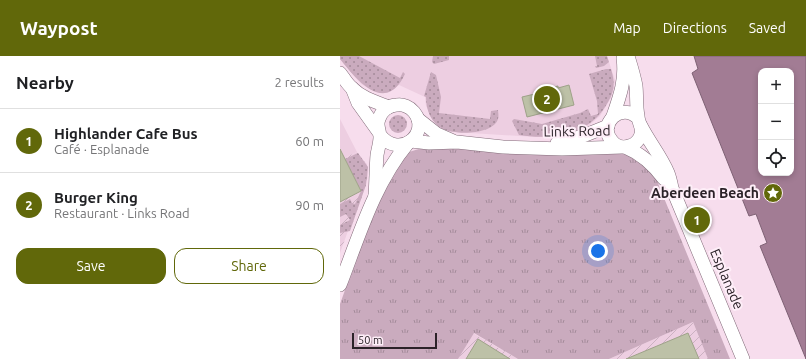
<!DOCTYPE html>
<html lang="en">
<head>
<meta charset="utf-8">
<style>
	:root { --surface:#fff; --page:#f2f2f2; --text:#202124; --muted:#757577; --line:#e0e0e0; --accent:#61680a }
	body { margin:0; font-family:Ubuntu,sans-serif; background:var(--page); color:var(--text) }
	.controls { position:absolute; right:12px; top:12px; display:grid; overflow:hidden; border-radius:8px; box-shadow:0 2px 6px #0003 }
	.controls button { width:36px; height:36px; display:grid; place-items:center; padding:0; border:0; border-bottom:1px solid var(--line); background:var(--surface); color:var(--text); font:20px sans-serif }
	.scale { position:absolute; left:12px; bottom:10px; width:85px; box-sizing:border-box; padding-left:4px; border:2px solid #2b2228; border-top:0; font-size:11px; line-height:14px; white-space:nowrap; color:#2b2228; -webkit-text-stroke:3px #feeef8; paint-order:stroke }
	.you { position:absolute; left:258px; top:195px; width:14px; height:14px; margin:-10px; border:3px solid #fff; border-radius:50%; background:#1a73e8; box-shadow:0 0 0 6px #1a73e833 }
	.badge { display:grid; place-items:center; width:26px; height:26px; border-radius:50%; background:var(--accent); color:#fff; font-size:13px; font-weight:700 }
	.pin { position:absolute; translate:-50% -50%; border:2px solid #fff; box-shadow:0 1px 4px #0006 }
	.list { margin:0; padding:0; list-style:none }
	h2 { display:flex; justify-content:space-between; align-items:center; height:52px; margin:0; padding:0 16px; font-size:17px }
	h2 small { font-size:13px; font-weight:400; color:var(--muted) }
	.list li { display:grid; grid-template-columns:26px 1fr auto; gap:12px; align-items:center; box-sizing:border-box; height:64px; padding:0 16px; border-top:1px solid var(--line) }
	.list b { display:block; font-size:15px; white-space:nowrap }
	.list p { margin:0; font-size:13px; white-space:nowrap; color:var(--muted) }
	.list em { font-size:13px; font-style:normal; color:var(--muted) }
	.actions { display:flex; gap:8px; padding:12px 16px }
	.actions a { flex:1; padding:9px 0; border:1px solid var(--accent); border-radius:12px; text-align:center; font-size:14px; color:var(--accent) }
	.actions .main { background:var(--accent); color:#fff }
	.icon { flex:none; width:22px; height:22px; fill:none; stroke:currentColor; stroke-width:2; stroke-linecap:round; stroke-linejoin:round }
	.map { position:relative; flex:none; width:466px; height:303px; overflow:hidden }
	header { display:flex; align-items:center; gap:24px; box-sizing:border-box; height:56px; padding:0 20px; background:var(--accent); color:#fff }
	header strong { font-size:19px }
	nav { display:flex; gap:22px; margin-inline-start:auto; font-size:14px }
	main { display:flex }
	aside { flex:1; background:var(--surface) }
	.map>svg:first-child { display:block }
	.built { fill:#edcee1 }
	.industrial { fill:url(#industrial-furrows) }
	.grass { fill:url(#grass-dots) }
	.park { fill:url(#park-tufts) }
	.water { fill:#a27c94; stroke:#7e6174; fill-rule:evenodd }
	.building { fill:#bdc1a7; stroke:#9ea289 }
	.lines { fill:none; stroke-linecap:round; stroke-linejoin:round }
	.minor-casing { stroke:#826b79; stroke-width:14 }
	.minor { stroke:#fff; stroke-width:13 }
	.labels { text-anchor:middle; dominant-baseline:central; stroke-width:4; stroke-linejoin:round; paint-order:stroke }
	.street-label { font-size:14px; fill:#2b2228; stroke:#feeef8 }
	.poi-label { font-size:14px; font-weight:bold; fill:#2b2228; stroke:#feeef8; text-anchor:end }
</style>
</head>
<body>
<header>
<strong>Waypost</strong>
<nav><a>Map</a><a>Directions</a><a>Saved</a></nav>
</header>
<main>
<aside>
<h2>Nearby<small>2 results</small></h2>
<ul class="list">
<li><span class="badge">1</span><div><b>Highlander Cafe Bus</b><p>Café · Esplanade</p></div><em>60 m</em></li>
<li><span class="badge">2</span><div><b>Burger King</b><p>Restaurant · Links Road</p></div><em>90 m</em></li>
</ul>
<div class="actions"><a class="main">Save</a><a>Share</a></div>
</aside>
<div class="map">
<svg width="466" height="303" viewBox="0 0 466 303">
	<defs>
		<pattern id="industrial-furrows" width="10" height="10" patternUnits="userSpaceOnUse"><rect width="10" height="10" fill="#edcee1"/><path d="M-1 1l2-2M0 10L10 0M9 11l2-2" fill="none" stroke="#cbb1c1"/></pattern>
		<pattern id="grass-dots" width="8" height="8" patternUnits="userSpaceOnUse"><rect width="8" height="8" fill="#caabbe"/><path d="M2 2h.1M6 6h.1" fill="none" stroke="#a48b9a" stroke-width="1.8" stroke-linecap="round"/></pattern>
		<pattern id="park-tufts" width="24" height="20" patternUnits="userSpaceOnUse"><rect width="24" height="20" fill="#caabbe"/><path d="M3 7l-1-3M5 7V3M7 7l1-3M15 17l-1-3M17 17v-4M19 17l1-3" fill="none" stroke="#a48b9a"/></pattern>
	</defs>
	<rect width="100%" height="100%" fill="#f7dded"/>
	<g class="built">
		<path d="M 0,0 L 267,0 L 275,24 L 274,32 L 271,42 L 260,60 L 247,71 L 231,76 L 213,81 L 195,81 L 114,76 L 103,73 L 95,67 L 86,50 L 85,41 L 59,29 L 50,35 L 40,37 L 33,35 L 21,28 L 15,21 L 0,3 Z"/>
		<path d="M 0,63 L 17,96 L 0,104 Z"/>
	</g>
	<g class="industrial">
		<path d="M 17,96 L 20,101 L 27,108 L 28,120 L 0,197 L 0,104 Z"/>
		<path d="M 353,266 L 368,303 L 269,303 Z"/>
		<path d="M 133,277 L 178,303 L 118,303 Z"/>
	</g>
	<g class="grass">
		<path d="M 0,0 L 19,0 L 60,22 L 63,16 L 65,18 C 63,21 62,25 59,28 C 39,54 12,18 0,3 Z"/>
		<path d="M 93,0 L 109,0 L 109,4 L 94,8 L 92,6 Z"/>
		<path d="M 255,0 L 267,0 L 269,6 L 264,10 L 256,12 L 255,10 L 257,10 Z"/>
		<path d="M 266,13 L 271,13 C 276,29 274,37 265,51 C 247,80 210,84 179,79 L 172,65 L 174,63 L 202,68 L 240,57 L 248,53 L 251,60 L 258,58 L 257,45 L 249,18 Z"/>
		<path d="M 91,16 L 96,19 L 101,41 L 99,57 L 150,63 L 151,55 L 158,54 C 158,56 159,60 158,63 C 153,79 115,79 103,73 C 91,67 86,54 86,41 L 84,40 Z"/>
		<circle cx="58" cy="68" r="9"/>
		<path d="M 18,97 L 28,111 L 26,129 L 10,175 L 0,177 L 0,169 L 10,164 L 6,158 L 0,161 L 0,148 L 10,143 L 12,147 L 15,148 L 21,135 L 5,103 Z"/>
	</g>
	<path class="park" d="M 103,91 L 281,97 L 297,103 L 315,120 L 390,303 L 368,303 L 353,266 L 269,303 L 178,303 L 134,277 L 118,303 L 0,303 L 0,248 L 22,187 L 51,116 L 69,96 L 82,92 Z"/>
	<path class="water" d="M 354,0 L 466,0 L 466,303 L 420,190 L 427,187 L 416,158 L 409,160 L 352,17 L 358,13 ZM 421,15 L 451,15 L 451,117 L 421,117 Z"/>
	<g class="building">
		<path d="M 229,29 L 234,49 L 187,61 L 182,41 L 203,36 L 202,34 L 218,30 L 218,32 Z"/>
		<path d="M 0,93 L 21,135 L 0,146 Z"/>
		<path d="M 348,277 L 359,303 L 286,303 Z"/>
		<path d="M 138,283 L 170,303 L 126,303 Z"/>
	</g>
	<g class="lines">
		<defs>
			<g id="minor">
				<path d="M 288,0 C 291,10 294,19 296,30 C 297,40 296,50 298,60 C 298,67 303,71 301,78 C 300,83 295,89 289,90 C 283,92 276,90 272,85 C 257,69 281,45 298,62"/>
				<path d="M 0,17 C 4,22 7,28 12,32 C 22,42 36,46 49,51"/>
				<path d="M 12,32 L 18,47 L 38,75"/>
				<path d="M 273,60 C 280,40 286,23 283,2"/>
				<path d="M 78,63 L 97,78 L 113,85"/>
				<path d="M 301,70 C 309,86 321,100 328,117 C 330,122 331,127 332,132 L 403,303"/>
				<path d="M 71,85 L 89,87 L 117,86 L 163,91 L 222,93 L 282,91"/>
				<path d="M 217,87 L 243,80 L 268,70"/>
				<path d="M 285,91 C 302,98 313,108 324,123"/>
				<path d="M 35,139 C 36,126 36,112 37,99 C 38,93 40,87 40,81 C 40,74 36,69 39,63 C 41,55 49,49 57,49 C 63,48 70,51 74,56 C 91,77 60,104 40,79"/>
				<path d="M 0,229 C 19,180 34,128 68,87"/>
			</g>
		</defs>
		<use href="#minor" class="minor-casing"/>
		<use href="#minor" class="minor"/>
	</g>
	<defs>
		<symbol id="sight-disc" viewBox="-11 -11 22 22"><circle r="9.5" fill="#61680a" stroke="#feeef8"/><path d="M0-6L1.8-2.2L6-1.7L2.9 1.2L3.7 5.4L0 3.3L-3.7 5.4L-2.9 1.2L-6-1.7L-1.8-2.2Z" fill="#fff"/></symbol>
	</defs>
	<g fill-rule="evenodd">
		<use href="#sight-disc" x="422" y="126" width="22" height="22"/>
	</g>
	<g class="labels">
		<g class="street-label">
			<text transform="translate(237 75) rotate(-1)">Links Road</text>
			<text transform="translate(387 223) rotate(67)">Esplanade</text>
		</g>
		<g class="poi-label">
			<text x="419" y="137">Aberdeen Beach</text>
		</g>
	</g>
</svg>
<div class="controls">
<button>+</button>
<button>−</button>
<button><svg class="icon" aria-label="locate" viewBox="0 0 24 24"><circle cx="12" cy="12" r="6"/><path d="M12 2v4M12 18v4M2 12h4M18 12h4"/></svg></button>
</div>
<div class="scale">50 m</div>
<div class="you"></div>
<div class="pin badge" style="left:357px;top:164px">1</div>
<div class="pin badge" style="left:207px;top:43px">2</div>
</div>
</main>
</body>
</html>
